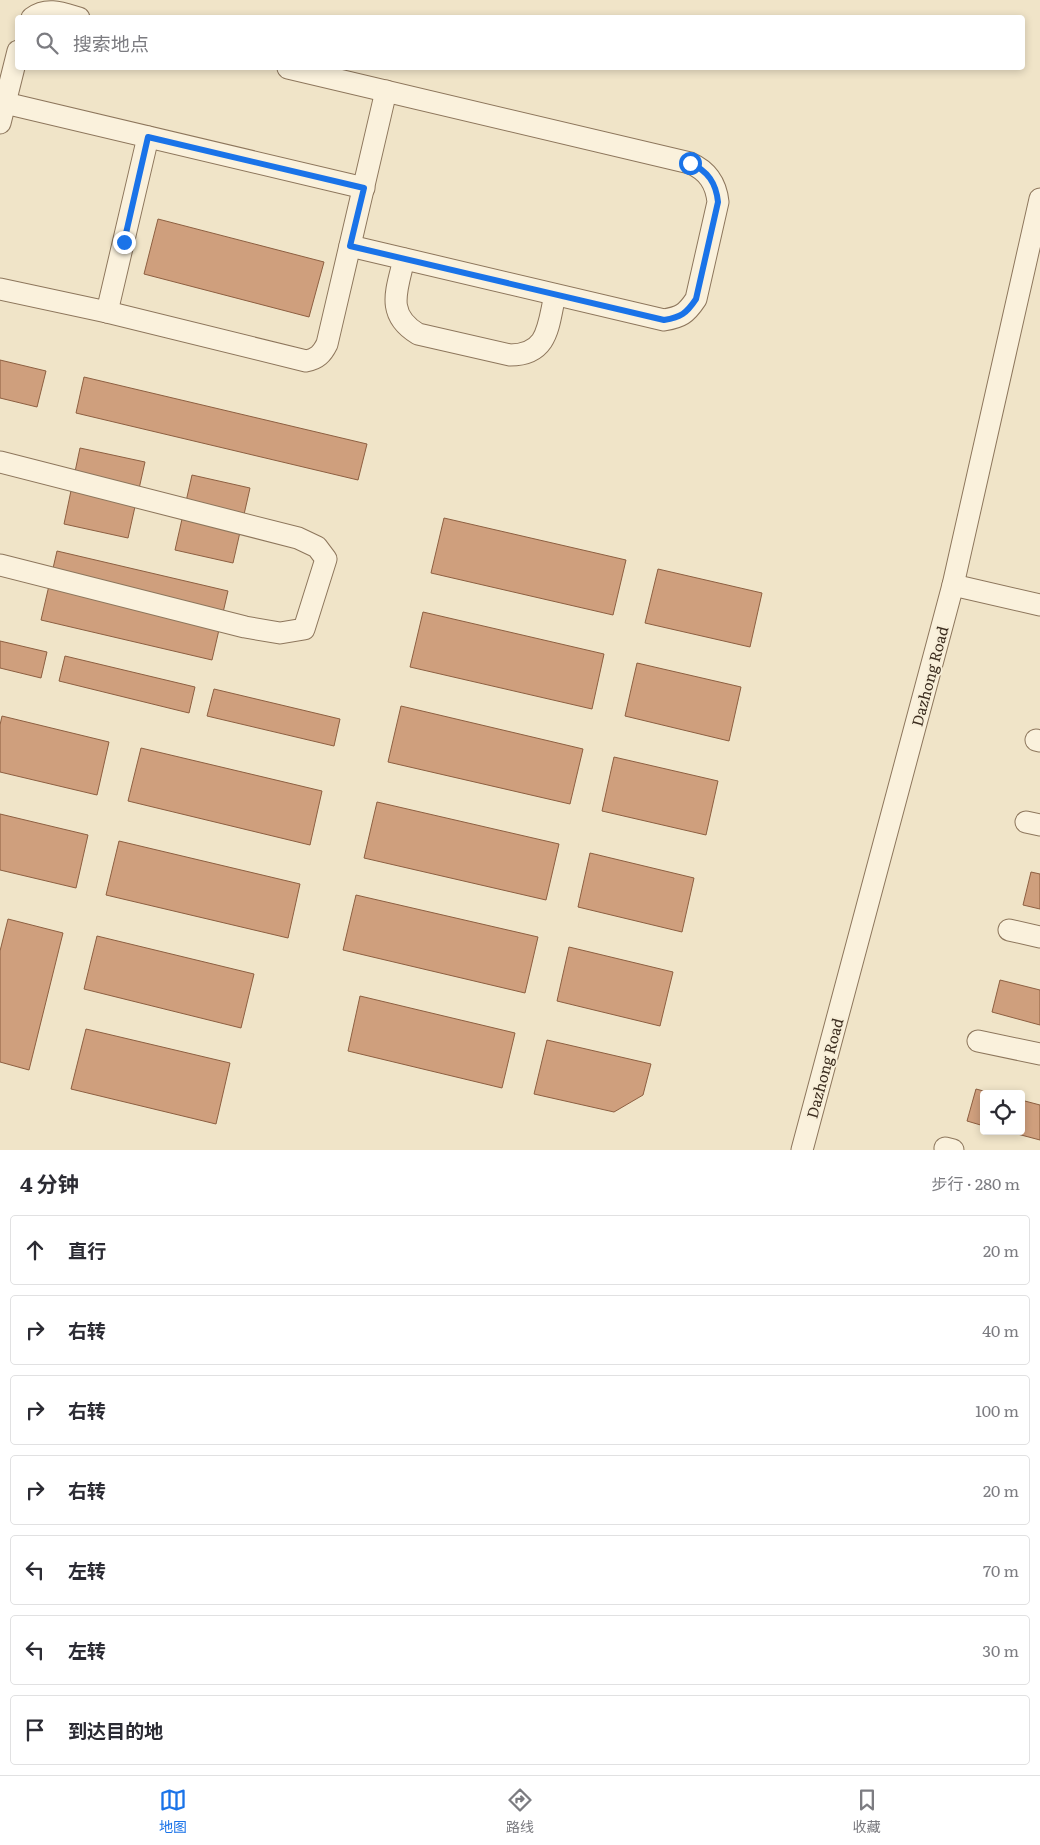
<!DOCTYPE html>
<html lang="zh">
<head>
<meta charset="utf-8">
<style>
	:root { --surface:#fff; --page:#f2f2f3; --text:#2b2b33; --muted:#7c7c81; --line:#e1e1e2; --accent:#1a73e8 }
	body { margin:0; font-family:Literata,"Noto Sans SC",serif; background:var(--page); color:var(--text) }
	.controls { position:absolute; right:15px; bottom:15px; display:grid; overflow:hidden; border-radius:5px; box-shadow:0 2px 8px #0003 }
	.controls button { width:45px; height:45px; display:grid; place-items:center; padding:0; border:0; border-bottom:1px solid var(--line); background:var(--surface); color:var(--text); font:25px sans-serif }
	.stop { position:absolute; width:15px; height:15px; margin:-11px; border:4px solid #1a73e8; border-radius:50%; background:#fff }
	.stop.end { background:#1a73e8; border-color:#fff; box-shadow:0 1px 5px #0008 }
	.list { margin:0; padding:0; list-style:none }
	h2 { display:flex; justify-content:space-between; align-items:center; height:65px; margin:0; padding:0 20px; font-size:21px }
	h2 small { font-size:16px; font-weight:400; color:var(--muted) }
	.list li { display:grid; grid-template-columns:32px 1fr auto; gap:15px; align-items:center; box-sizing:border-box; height:70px; margin:0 10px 10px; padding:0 10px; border:1px solid var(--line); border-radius:5px }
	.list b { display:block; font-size:19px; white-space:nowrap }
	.list em { font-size:16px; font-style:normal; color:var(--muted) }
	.icon { flex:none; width:28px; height:28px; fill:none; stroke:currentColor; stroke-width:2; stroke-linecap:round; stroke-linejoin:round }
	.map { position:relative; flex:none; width:1040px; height:1150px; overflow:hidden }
	.search { position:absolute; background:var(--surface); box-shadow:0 2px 8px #0003; left:15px; right:15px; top:15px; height:55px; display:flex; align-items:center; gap:12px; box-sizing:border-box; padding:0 18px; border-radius:5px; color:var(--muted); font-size:19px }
	.sheet { height:625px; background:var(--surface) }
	nav { display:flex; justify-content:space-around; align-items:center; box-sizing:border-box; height:70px; border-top:1px solid var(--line); background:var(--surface); font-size:14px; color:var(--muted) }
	nav a { display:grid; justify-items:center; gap:2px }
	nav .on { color:var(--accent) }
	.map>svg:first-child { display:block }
	.building { fill:#cf9f7d; stroke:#8d5f41 }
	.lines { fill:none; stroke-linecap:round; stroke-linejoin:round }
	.minor-casing { stroke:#8d765c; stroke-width:23 }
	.minor { stroke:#faf1dc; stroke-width:21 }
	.route { stroke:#1a73e8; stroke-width:6 }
	.labels { text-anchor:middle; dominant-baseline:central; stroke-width:4; stroke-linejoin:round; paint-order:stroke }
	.street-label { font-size:15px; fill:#3d2e20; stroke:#f7eed8 }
</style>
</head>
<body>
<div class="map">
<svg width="1040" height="1150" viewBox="0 0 1040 1150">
	<rect width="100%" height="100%" fill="#f0e4c8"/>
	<g class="building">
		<path d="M 158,219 L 324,262 L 309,317 L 144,274 Z"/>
		<path d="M 0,360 L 46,371 L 37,407 L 0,398 Z"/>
		<path d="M 84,377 L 367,444 L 358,480 L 76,413 Z"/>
		<path d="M 80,448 L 145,462 L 128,538 L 64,524 Z"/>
		<path d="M 192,475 L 250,488 L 233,563 L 175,550 Z"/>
		<path d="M 444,518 L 626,560 L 613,615 L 431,573 Z"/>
		<path d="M 57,551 L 228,591 L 212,660 L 41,620 Z"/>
		<path d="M 658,569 L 762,593 L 750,647 L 645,623 Z"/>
		<path d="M 423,612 L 604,654 L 592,709 L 410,667 Z"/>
		<path d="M 0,641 L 47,652 L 41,678 L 0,668 Z"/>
		<path d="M 65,656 L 195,687 L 189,713 L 59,681 Z"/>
		<path d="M 637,663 L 741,687 L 729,741 L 625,716 Z"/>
		<path d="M 214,689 L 340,719 L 334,746 L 207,716 Z"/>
		<path d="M 401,706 L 583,749 L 570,804 L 388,762 Z"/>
		<path d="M 2,716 L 109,742 L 97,795 L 0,772 L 0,725 Z"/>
		<path d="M 141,748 L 322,791 L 310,845 L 128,801 Z"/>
		<path d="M 614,757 L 718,781 L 706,835 L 602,811 Z"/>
		<path d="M 377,802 L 559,844 L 546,900 L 364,858 Z"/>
		<path d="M 0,814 L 88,835 L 76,888 L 0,870 Z"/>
		<path d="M 119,841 L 300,884 L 288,938 L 106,895 Z"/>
		<path d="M 590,853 L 694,878 L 682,932 L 578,907 Z"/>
		<path d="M 1031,872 L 1040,874 L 1040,909 L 1023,905 Z"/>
		<path d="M 356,895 L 538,937 L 525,993 L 343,950 Z"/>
		<path d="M 8,919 L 63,933 L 29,1070 L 0,1062 L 0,951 Z"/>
		<path d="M 97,936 L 254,974 L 241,1028 L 84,989 Z"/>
		<path d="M 569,947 L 673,972 L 660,1026 L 557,1001 Z"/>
		<path d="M 1000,980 L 1040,990 L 1040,1025 L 992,1012 Z"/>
		<path d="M 360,996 L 515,1033 L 502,1088 L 348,1051 Z"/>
		<path d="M 86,1029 L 230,1063 L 216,1124 L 71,1089 Z"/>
		<path d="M 547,1040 L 651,1064 L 643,1095 L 614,1112 L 534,1094 Z"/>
		<path d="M 976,1089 L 995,1094 L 984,1094 L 984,1126 L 967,1121 Z"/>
		<path d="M 1021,1100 L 1040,1105 L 1040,1140 L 1006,1131 L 1021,1131 Z"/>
	</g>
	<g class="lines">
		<defs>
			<g id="minor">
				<path d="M 32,18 C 47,7 62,13 79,18"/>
				<path d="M 288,68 L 690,163 C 708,171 716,183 718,202 L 696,299 C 686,314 681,317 664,320 L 350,246"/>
				<path d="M 5,103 L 364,188"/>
				<path d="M 0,123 L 18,51"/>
				<path d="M 404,259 C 397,290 385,314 418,334 L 510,355 C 549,355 548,325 555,295"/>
				<path d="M 0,289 L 107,312 L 306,361 C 317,359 322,354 327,344 L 386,91"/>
				<path d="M 107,312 L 148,137"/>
				<path d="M 0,462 L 298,538 L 317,547 L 326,559 L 304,629 L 280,633 L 245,627 L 0,565"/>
				<path d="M 953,585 L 1040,605"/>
				<path d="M 1036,740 L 1040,741"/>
				<path d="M 1026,822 L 1040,825"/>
				<path d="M 1009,930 L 1040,937"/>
				<path d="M 978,1041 L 1040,1054"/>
				<path d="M 945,1148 L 953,1150"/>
				<path d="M 802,1150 L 953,585 L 1040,199"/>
			</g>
		</defs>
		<use href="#minor" class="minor-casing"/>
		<use href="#minor" class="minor"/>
	</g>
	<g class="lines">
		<path class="route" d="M 124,242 L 148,137 L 364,188 L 350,246 L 664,320 C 681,317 686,314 696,299 L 718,202 C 716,183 708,171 690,163"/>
	</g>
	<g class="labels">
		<g class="street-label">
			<text transform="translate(929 676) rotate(-75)">Dazhong Road</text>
			<text transform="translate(824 1068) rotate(-75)">Dazhong Road</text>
		</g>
	</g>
</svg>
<div class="controls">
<button><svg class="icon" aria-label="locate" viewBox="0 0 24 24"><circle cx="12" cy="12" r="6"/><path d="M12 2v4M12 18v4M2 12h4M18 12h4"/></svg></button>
</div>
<div class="stop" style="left:690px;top:163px"></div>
<div class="stop end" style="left:124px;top:242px"></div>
<div class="search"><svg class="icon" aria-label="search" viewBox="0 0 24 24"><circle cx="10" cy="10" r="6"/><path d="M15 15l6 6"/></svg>搜索地点</div>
</div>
<section class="sheet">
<h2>4 分钟<small>步行 · 280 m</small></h2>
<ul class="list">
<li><svg class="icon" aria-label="ahead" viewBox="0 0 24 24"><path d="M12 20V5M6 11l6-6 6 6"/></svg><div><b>直行</b></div><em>20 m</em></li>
<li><svg class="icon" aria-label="right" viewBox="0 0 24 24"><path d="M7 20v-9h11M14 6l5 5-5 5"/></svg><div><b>右转</b></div><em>40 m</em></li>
<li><svg class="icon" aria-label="right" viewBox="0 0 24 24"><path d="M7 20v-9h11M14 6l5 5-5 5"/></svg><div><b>右转</b></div><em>100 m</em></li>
<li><svg class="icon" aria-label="right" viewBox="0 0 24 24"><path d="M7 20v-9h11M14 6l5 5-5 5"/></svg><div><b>右转</b></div><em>20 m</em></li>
<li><svg class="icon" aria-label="left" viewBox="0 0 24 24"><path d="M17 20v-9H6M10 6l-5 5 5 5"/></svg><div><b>左转</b></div><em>70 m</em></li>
<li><svg class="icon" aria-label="left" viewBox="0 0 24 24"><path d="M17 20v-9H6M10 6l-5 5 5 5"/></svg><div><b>左转</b></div><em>30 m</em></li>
<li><svg class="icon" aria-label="arrive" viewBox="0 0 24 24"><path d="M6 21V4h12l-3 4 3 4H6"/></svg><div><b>到达目的地</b></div></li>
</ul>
</section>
<nav>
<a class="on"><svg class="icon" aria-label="map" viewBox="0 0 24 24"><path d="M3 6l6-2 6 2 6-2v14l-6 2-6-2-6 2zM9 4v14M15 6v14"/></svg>地图</a>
<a><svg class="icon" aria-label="directions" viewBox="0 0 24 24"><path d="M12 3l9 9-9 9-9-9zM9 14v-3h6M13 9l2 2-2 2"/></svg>路线</a>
<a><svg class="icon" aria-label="saved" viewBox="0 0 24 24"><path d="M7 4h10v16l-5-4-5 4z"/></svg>收藏</a>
</nav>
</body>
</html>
